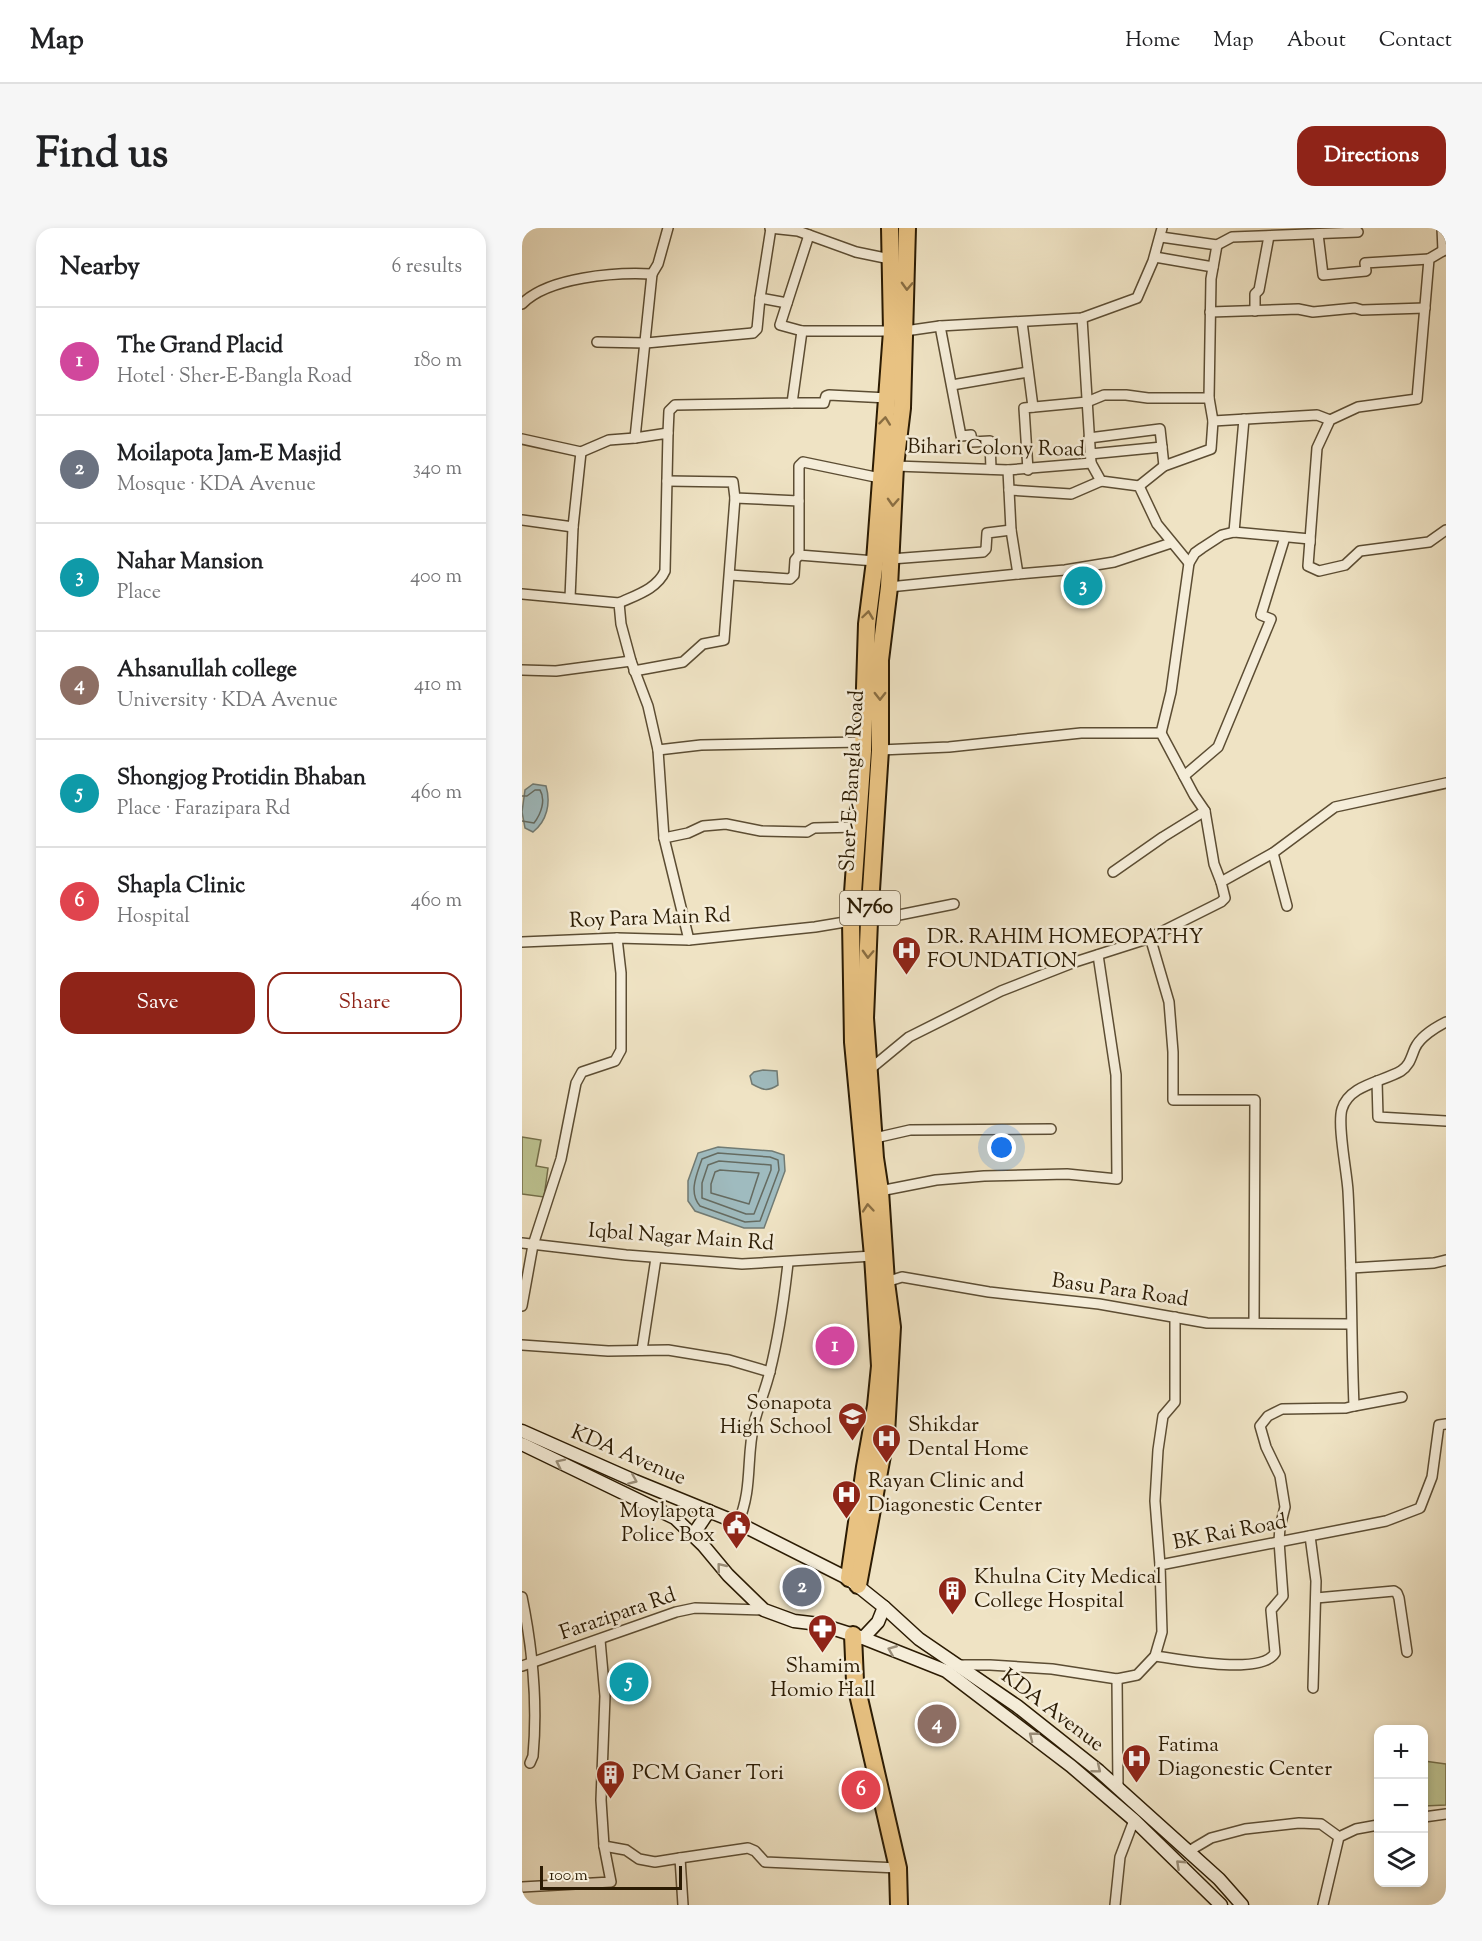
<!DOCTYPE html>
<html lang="en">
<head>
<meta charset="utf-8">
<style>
	:root { --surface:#fff; --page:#f6f6f6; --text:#202124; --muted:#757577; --line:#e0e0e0; --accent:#8f2418 }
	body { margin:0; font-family:"Sorts Mill Goudy",serif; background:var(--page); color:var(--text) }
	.controls { position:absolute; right:18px; bottom:18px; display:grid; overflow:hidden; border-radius:12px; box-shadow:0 3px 9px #0003 }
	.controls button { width:54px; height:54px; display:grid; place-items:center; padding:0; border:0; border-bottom:2px solid var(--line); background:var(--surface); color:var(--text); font:30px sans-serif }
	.scale { position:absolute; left:18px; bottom:15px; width:142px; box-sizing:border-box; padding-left:6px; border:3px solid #2b1b03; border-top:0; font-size:16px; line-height:21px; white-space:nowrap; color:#2b1b03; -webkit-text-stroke:4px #f5edd9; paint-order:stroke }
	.you { position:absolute; left:480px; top:920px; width:21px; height:21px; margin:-15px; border:4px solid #fff; border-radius:50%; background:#1a73e8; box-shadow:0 0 0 9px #1a73e833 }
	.badge { display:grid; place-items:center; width:39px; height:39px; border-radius:50%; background:var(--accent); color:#fff; font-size:20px; font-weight:700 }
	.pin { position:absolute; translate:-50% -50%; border:3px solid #fff; box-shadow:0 2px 6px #0006 }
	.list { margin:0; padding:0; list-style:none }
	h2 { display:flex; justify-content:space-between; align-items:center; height:78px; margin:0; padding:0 24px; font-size:26px }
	h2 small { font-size:20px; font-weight:400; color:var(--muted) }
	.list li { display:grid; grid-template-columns:39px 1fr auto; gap:18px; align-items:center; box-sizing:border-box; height:108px; padding:0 24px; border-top:2px solid var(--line) }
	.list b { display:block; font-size:22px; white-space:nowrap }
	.list p { margin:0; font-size:20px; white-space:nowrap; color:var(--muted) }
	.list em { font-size:20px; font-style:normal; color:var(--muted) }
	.actions { display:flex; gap:12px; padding:18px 24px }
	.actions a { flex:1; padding:14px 0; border:2px solid var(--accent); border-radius:18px; text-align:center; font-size:21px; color:var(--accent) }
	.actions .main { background:var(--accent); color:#fff }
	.icon { flex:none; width:33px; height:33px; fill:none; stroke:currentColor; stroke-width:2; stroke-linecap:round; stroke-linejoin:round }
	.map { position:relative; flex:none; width:924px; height:1677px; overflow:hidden; border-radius:18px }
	header { display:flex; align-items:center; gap:36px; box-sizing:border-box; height:84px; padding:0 30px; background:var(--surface); border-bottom:2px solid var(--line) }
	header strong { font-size:28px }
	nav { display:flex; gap:33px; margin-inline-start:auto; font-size:21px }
	.intro { display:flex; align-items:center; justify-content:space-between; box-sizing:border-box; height:144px; padding:0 36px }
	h1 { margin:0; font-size:42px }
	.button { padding:15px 27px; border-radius:18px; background:var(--accent); color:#fff; font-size:21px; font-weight:700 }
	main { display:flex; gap:36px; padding:0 36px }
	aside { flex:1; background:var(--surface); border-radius:18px; box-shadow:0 3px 9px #0003 }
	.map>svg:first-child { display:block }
	.green { fill:#bdc391; stroke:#746f4a; stroke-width:1.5 }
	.water { fill:#9fbbbf; stroke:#717b74; stroke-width:1.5 }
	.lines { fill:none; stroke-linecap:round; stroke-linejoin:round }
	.shore { stroke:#656b61; stroke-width:1.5 }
	.street-casing { stroke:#5c4d33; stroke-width:12 }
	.secondary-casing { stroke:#2b1b03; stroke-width:15 }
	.highway-casing { stroke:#2b1b03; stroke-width:20 }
	.street { stroke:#f5edd9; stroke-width:9 }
	.secondary { stroke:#f5edd9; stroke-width:12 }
	.highway { stroke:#e8c282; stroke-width:16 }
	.oneway { stroke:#8a6e42 }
	.oneway2 { stroke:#9a8e79 }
	.labels { text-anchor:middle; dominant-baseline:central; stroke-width:5; stroke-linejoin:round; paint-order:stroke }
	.shield { fill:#f5edd9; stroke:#685a43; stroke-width:1.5 }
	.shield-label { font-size:20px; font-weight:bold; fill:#2b1b03 }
	.street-label { font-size:21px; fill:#2b1b03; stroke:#f5edd9 }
	.poi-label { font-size:21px; fill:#2b1b03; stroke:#f5edd9; text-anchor:start }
</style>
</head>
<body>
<header>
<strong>Map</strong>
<nav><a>Home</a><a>Map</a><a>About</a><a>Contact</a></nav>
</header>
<div class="intro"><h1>Find us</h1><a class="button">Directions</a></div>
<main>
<aside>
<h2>Nearby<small>6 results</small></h2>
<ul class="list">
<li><span class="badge" style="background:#d1479c">1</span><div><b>The Grand Placid</b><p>Hotel · Sher-E-Bangla Road</p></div><em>180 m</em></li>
<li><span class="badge" style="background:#6b7280">2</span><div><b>Moilapota Jam-E Masjid</b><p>Mosque · KDA Avenue</p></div><em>340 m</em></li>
<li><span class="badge" style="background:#0f9aa8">3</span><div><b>Nahar Mansion</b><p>Place</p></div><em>400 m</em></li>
<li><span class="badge" style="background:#8d6e63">4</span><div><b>Ahsanullah college</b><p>University · KDA Avenue</p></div><em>410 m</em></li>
<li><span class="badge" style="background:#0f9aa8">5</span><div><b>Shongjog Protidin Bhaban</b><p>Place · Farazipara Rd</p></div><em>460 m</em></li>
<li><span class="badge" style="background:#e0444e">6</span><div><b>Shapla Clinic</b><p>Hospital</p></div><em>460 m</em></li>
</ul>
<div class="actions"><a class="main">Save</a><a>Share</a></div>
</aside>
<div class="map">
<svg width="924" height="1677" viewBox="0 0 924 1677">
	<rect width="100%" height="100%" fill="#efe3c4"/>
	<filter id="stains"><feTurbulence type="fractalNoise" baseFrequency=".00333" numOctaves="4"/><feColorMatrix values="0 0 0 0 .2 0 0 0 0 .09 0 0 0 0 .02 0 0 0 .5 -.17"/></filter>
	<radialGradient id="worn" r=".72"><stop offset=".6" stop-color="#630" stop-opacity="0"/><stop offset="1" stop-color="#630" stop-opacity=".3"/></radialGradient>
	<g class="green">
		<path d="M 0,909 L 19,912 L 14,938 L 26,940 L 22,969 L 0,966 Z"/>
		<path d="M 902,1533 L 924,1536 L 924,1577 L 902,1578 Z"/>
	</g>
	<g class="water">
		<path d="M 11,556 L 24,558 C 29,575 25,593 11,604 L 3,600 L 0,584 L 3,562 Z"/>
		<path d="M 241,842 L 255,843 L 256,857 C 245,864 241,862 230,856 L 228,848 L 232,844 Z"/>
		<path d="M 196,919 L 250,923 L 262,927 L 263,943 L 242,1000 L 222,1000 L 173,983 L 166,973 L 166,953 L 176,925 Z"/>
	</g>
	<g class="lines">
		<g class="shore">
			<path d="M 0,568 L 5,568 L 13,562 L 18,562 C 24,572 19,586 12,595 L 0,593"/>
			<path d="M 196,925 L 248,929 L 256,932 L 257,942 L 238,993 L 223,994 L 178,978 C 166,964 175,946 180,931 Z"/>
			<path d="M 197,933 L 249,937 L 249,942 L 232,986 L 224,986 L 180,970 L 180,955 L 186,937 Z"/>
			<path d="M 198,942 L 237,945 L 227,976 L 189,965 L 189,956 L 193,944 Z"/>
		</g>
		<defs>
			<g id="street">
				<path d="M 248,0 L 276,3 L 334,24 L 368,31"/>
				<path d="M 249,0 L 238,70 L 265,75"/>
				<path d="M 920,0 L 921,23"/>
				<path d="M 796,6 L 801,47 L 844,43 L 843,35 L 907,31"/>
				<path d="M 695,17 L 710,9 L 836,4"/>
				<path d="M 924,21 L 907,31 L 895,171 L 836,179 L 808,192 L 795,220 L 786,338 L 797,343 L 823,337 L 838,323 L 907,314 L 924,302"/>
				<path d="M 633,29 L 691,39"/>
				<path d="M 0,76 C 26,49 94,44 130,46 L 136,36 L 146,0"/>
				<path d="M 733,83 L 733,66 L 737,62 L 747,8"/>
				<path d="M 688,84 L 776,81 L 791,84 L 833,80 L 840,82 L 903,80"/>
				<path d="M 560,90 L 569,235"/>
				<path d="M 500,94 L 511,179"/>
				<path d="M 418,98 L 439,208 L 449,207 L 450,214 L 468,213 L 469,241"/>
				<path d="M 280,103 L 258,97 L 287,7"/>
				<path d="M 383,103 L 418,98 L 560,90 L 615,70 L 631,33 L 640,0"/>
				<path d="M 75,114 L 124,115 L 231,105 L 235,101 L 238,70"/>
				<path d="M 430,157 L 506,144"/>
				<path d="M 270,175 L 302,175 L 304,168 L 307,167 L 366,170"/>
				<path d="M 691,193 L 795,187 L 808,192"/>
				<path d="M 146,205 L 147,183 L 153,177 L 270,175 L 280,103 L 370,103"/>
				<path d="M 567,210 L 638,201 L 642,238"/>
				<path d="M 0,211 L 59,224 L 87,212 L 113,210"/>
				<path d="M 568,226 L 640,219"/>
				<path d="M 373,238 L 486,242 L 569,235 L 579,253 L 617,258 L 635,296 L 667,335"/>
				<path d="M 506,242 L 502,180 L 565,174 L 582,167 L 604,167 L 626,170 L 687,170"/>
				<path d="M 145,253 L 211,254 L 213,270 L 277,273 L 277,238 L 281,234 L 358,250"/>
				<path d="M 617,258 L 642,238 L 689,221 L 691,193 L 687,170 L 689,51 L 695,17 L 639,9"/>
				<path d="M 487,262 L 549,266 L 579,253"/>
				<path d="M 277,273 L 277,327 L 353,333"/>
				<path d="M 0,292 L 51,299 L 59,224"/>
				<path d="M 712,304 L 722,191"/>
				<path d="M 369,331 L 461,324 L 464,321 L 465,305 L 489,302"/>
				<path d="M 496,346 L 543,342 L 592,334 L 649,315"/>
				<path d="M 208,347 L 268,351 L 272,347 L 273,332 L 277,327"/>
				<path d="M 367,359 L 496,346 L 489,302 L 486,242"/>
				<path d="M 0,366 L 97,375 L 99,396 L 109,433 L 126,478 L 136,522 L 142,610 L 167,712"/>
				<path d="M 48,370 L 51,299"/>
				<path d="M 97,375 C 114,367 135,361 143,343 L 146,205 L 113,210 L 130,46"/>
				<path d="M 0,442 L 34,443 L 109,433"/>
				<path d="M 112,443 L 161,434 L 181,416 L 202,412 L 213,270"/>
				<path d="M 639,505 L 649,464 L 667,335 L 673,325 L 680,320 L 700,307 L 712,304 L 788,311 L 788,315"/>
				<path d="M 136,522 L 179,517 L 341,514"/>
				<path d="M 358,522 L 427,519 L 559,505 L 639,505 L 672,567 L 683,583 L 692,636 L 699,654"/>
				<path d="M 662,548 L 696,519 L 749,391 L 739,387 L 763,309"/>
				<path d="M 142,610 L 166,605 L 181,598 L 204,596 L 239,603 L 285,604 L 292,600 L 336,599"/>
				<path d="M 751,625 L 765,678"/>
				<path d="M 591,644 L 641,609 L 683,583"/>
				<path d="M 347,693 L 432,676"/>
				<path d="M 628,709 L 647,774 L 651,824 L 651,872 L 733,872 L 732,1094"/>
				<path d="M 0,714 L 95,710 L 167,712 L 293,699 L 329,693"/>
				<path d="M 347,842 L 387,809 L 479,763 L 553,734 L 625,711 L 699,674 L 703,670 L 699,654 L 751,625 L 813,579 L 924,555"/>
				<path d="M 855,853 L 856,889 L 924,893"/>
				<path d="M 353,910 L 388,902 L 529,901"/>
				<path d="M 358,963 L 414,952 L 462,948 L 545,946 L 595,951 L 594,847 L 576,727"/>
				<path d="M 0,1015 L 104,1027 L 220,1036 L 351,1028"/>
				<path d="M 829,1040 L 912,1035 L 924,1032"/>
				<path d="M 364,1054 L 380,1049 L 467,1064 L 577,1076 L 685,1095 L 828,1096"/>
				<path d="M 0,1078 L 11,1017 L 39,931 L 54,855 L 60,844 L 93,833 L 99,822 L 99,745 L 95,710"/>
				<path d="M 0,1117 L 86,1123 L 146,1122 L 207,1132 L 248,1144"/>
				<path d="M 120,1122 L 134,1030"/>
				<path d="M 832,1178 L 880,1169"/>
				<path d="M 216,1295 C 231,1261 224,1230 232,1196 C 236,1178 244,1161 248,1143 C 257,1107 262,1071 266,1035"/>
				<path d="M 788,1308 L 794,1353 L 791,1460"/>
				<path d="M 638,1337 L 633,1273 L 636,1222 L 641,1188 L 653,1174 L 653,1089"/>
				<path d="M 0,1369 C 11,1423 16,1473 11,1528 L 8,1535"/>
				<path d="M 794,1370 L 872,1363 L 875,1365 L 877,1370 L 885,1424"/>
				<path d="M 633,1428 C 657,1431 739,1448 753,1425 L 749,1382 L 761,1368 L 757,1313 L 758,1299 L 763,1279 L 758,1248 L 744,1219 L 738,1198 L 746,1188 L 760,1181 L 824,1180 L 832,1178 C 829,1106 830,1035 826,963 C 825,944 815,897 820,881 C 827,857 860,854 879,843 C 888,837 889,829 893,820 C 898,809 914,799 924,794"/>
				<path d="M 435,1437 L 468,1437 L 530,1441 L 595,1451 L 615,1447 L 633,1428 L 640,1404 L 638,1337 L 864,1293 L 898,1280 L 910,1249 L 917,1197 L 924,1196"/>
				<path d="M 0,1438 L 154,1384 L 173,1380 L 242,1382"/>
				<path d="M 595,1451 L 596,1559"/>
				<path d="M 902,1589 L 924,1586"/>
				<path d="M 82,1618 L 104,1622 L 117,1631 L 133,1634 L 158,1630 L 161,1677"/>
				<path d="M 667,1623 L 689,1610 L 723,1601 L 777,1595 L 799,1596 L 817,1609"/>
				<path d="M 158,1630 L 226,1620 L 233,1623 L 243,1634 L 376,1640"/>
				<path d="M 0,1659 L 89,1654 L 82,1618 L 79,1572 L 83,1468 L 78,1412"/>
				<path d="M 593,1677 L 598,1629 L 612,1592"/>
				<path d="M 801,1677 L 817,1609 L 834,1601 L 856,1597"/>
			</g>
			<g id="secondary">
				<path d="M 0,1203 L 113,1253 L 216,1295 L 327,1351 L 362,1379 L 356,1394 L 341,1410"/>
				<path d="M 0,1216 L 153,1290 L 181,1317 L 206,1347 L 242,1382 L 272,1393 L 297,1396 L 341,1410 L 424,1443 L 549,1538 L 612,1592 L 699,1677"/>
				<path d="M 171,1307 L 187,1283"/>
				<path d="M 362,1379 L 397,1411 L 495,1478 L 577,1543 L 697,1651 L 720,1677"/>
			</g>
			<g id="highway">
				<path d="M 327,1350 L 343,1239 L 354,1178 L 358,1138 L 351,1028 L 331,814 L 329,693 L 341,523 L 345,396 L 353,333 L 370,103 L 368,0"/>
				<path d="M 336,1357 L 364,1206 L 370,1099 L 364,1054 L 358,963 L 353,930 L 343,790 L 347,693 L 358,522 L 358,432 L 367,359 L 373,238 L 380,180 L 385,0"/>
				<path d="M 331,1407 L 333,1453 L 376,1640 L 377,1677"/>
			</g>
		</defs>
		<use href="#street" class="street-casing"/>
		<use href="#secondary" class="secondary-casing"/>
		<use href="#highway" class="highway-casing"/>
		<use href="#street" class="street"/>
		<use href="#secondary" class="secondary"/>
		<use href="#highway" class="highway"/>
	</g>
	<defs><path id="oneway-chevron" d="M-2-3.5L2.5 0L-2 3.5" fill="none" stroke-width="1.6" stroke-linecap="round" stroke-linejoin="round" transform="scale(1.5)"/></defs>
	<g class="oneway">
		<use href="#oneway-chevron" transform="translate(385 58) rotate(92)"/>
		<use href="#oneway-chevron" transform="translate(363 193) rotate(-84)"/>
		<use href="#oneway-chevron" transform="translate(371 274) rotate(93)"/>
		<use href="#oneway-chevron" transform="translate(346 387) rotate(-82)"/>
		<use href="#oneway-chevron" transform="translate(358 468) rotate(90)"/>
		<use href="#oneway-chevron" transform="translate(346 726) rotate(92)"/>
		<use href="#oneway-chevron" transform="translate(346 980) rotate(-95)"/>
	</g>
	<g class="oneway2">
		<use href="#oneway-chevron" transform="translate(38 1235) rotate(-154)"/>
		<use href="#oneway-chevron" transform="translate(111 1252) rotate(23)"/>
		<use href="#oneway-chevron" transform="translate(199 1339) rotate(-129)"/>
		<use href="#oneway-chevron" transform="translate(370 1422) rotate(-158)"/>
		<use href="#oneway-chevron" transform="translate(511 1508) rotate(-142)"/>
		<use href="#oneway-chevron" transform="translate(575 1541) rotate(39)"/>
		<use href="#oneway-chevron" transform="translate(658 1636) rotate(-137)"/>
	</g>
	<defs>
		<symbol id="hospital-pin" viewBox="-11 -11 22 30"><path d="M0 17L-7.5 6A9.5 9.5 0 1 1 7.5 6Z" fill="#8f2418" stroke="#f5edd9"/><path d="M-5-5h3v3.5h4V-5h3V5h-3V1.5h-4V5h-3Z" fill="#fff"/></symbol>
		<symbol id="school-pin" viewBox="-11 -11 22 30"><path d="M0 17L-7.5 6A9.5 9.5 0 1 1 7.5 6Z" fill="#8f2418" stroke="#f5edd9"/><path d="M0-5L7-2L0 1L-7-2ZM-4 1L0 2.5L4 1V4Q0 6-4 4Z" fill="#fff"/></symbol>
		<symbol id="civic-pin" viewBox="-11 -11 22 30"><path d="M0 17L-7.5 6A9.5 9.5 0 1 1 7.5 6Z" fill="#8f2418" stroke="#f5edd9"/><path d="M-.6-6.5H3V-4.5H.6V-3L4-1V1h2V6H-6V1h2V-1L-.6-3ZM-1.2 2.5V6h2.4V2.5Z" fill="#fff"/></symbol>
		<symbol id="building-pin" viewBox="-11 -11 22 30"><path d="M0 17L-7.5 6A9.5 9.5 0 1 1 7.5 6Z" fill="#8f2418" stroke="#f5edd9"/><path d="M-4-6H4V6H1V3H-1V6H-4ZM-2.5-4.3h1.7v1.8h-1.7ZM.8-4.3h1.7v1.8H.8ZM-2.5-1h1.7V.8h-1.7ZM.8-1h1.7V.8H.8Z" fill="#fff"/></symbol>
		<symbol id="pharmacy-pin" viewBox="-11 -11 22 30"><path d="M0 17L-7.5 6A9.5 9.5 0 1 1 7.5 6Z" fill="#8f2418" stroke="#f5edd9"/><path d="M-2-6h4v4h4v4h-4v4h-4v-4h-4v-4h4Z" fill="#fff"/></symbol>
	</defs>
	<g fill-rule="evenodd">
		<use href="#hospital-pin" x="368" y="706" width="33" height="45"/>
		<use href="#school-pin" x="314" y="1172" width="33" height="45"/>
		<use href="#hospital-pin" x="348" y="1194" width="33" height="45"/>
		<use href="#hospital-pin" x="308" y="1250" width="33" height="45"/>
		<use href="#civic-pin" x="198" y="1280" width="33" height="45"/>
		<use href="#building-pin" x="414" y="1346" width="33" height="45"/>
		<use href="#pharmacy-pin" x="284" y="1384" width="33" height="45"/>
		<use href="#hospital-pin" x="598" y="1514" width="33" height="45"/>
		<use href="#building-pin" x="72" y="1530" width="33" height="45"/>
	</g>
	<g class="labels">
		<rect class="shield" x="318" y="663" width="60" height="34" rx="4.5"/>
		<g class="shield-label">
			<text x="348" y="680">N760</text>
		</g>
		<g class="street-label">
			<text transform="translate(474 221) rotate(1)">Bihari Colony Road</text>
			<text transform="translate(331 553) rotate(-87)">Sher-E-Bangla Road</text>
			<text transform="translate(128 691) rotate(-2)">Roy Para Main Rd</text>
			<text transform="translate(159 1010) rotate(4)">Iqbal Nagar Main Rd</text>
			<text transform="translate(598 1063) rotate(8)">Basu Para Road</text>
			<text transform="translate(106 1228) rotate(23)">KDA Avenue</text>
			<text transform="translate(708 1305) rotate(-11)">BK Rai Road</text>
			<text transform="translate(96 1387) rotate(-19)">Farazipara Rd</text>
			<text transform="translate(530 1483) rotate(37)">KDA Avenue</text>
		</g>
		<g class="poi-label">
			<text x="405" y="710">DR. RAHIM HOMEOPATHY<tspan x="405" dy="24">FOUNDATION</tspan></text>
			<text x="310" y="1176" text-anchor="end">Sonapota<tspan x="310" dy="24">High School</tspan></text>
			<text x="386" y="1198">Shikdar<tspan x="386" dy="24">Dental Home</tspan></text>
			<text x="346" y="1254">Rayan Clinic and<tspan x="346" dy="24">Diagonestic Center</tspan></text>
			<text x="193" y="1284" text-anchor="end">Moylapota<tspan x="193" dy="24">Police Box</tspan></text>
			<text x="452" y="1350">Khulna City Medical<tspan x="452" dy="24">College Hospital</tspan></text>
			<text x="301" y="1439" text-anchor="middle">Shamim<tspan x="301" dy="24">Homio Hall</tspan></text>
			<text x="636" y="1518">Fatima<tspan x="636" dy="24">Diagonestic Center</tspan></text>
			<text x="110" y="1546">PCM Ganer Tori</text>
		</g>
	</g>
	<rect width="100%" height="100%" filter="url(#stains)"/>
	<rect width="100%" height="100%" fill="url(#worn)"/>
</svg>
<div class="controls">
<button>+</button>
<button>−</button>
<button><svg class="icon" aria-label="layers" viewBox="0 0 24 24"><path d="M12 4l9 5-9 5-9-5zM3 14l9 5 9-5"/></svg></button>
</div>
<div class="scale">100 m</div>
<div class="you"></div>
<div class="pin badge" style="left:313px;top:1118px;background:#d1479c">1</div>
<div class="pin badge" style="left:280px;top:1359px;background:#6b7280">2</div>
<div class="pin badge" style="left:561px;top:358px;background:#0f9aa8">3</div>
<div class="pin badge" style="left:415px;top:1496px;background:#8d6e63">4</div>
<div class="pin badge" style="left:107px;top:1454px;background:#0f9aa8">5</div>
<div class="pin badge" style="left:339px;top:1562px;background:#e0444e">6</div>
</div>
</main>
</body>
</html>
